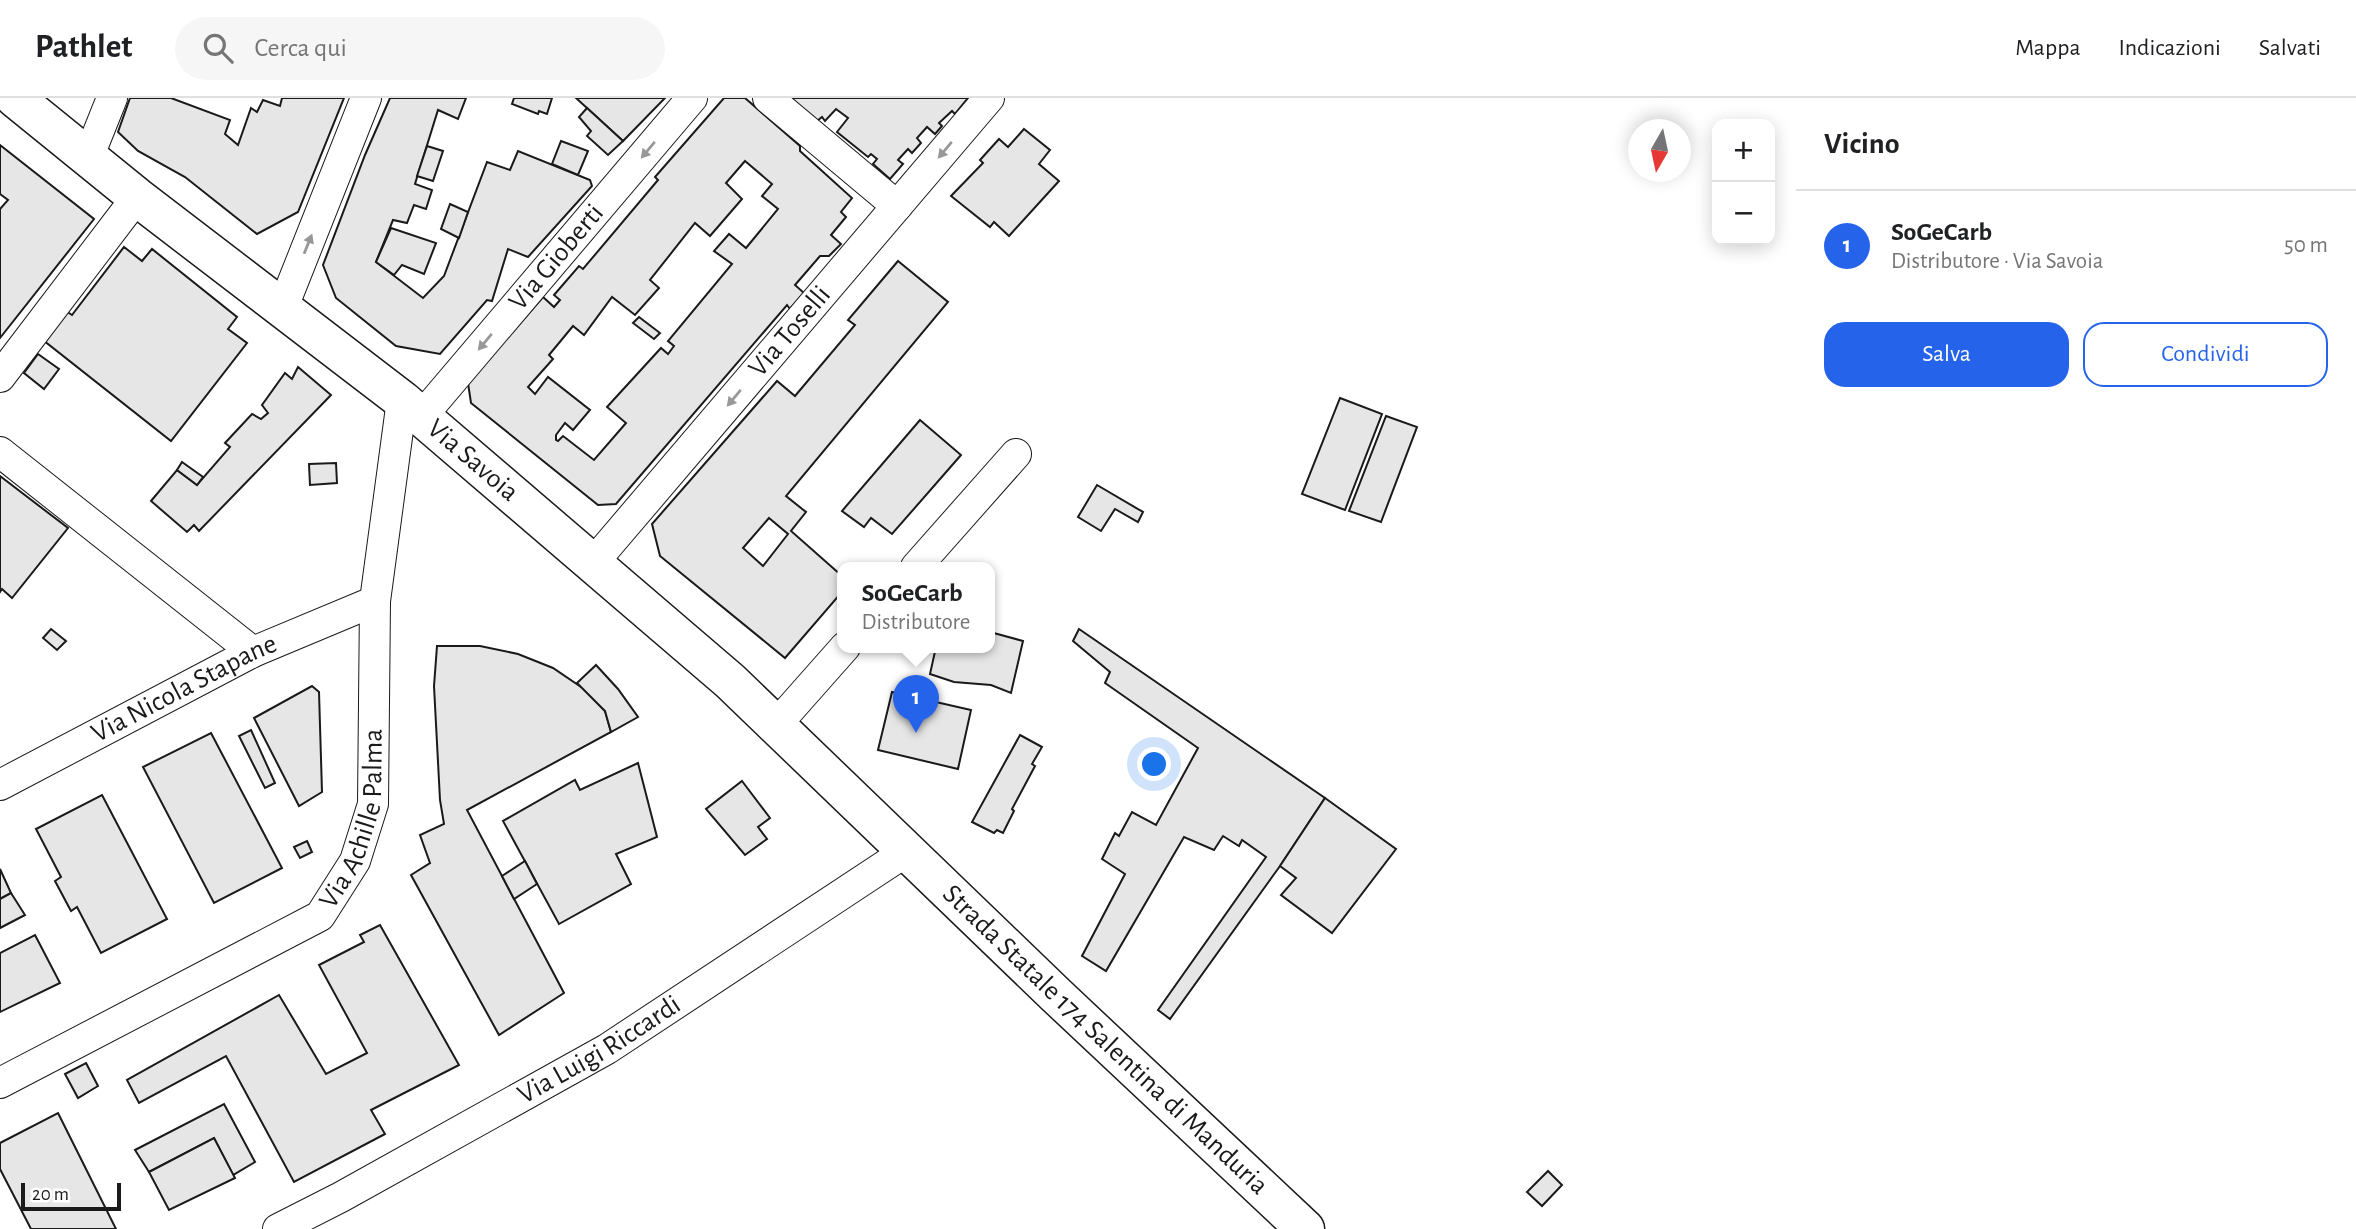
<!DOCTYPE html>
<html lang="it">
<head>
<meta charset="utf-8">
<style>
	:root { --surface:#fff; --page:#f6f6f6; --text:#202124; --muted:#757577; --line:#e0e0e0; --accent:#2563eb }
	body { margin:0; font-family:"Alegreya Sans",sans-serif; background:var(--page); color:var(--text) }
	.controls { position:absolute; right:21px; top:21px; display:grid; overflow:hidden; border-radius:14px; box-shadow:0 4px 18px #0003 }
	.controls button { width:63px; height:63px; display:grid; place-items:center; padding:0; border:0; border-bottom:2px solid var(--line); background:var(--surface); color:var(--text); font:35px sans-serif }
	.compass { position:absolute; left:1628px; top:21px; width:63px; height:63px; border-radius:50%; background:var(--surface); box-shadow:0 4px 18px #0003; rotate:189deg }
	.scale { position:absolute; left:21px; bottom:18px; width:100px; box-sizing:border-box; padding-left:7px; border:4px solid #1a1a1a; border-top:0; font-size:19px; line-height:24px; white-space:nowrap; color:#1a1a1a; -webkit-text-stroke:5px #fff; paint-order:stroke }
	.you { position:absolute; left:1155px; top:667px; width:24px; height:24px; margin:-18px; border:5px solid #fff; border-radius:50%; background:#1a73e8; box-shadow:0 0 0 10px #1a73e833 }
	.badge { display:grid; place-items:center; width:46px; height:46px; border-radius:50%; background:var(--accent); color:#fff; font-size:23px; font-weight:700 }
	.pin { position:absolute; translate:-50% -58px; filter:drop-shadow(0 2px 4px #0008) }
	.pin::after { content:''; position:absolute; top:37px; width:24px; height:21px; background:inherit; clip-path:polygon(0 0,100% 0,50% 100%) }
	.popup { position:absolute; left:837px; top:464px; width:158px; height:91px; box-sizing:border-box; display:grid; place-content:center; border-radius:14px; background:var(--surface); filter:drop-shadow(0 2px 5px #0005); font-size:23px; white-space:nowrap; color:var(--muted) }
	.popup b { font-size:26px; color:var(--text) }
	.popup::after { content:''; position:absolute; left:50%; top:100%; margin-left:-14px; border:14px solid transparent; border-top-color:var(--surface) }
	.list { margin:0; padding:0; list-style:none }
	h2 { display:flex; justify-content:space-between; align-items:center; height:91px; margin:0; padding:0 28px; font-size:30px }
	h2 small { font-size:23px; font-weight:400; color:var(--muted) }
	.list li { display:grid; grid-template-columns:46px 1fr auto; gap:21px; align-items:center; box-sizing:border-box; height:112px; padding:0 28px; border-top:2px solid var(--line) }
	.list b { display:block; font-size:26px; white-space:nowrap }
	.list p { margin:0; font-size:23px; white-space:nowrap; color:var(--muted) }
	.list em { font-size:23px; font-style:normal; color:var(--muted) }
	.actions { display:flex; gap:14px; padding:21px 28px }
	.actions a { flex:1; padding:16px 0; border:2px solid var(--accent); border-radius:21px; text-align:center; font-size:24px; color:var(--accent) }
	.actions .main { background:var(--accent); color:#fff }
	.icon { flex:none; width:38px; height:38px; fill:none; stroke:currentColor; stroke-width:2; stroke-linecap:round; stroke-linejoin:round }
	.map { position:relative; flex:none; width:1796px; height:1131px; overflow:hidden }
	header { display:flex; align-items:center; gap:42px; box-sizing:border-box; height:98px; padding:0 35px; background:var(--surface); border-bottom:2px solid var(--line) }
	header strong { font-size:33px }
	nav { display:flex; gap:38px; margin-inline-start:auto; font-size:24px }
	.search { width:490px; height:63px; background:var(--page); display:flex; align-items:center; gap:18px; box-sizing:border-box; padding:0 24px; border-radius:38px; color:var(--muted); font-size:26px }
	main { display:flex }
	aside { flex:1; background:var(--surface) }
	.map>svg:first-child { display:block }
	.building { fill:#e6e6e6; stroke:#1a1a1a; stroke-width:2; fill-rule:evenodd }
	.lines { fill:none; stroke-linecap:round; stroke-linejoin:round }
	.street-casing { stroke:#1a1a1a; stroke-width:32 }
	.secondary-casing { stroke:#1a1a1a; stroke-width:41 }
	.street { stroke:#fff; stroke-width:30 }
	.secondary { stroke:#fff; stroke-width:38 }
	.oneway { fill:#989898 }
	.labels { text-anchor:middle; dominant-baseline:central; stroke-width:5; stroke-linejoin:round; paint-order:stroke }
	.street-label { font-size:28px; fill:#1a1a1a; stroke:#fff }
</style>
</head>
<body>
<header>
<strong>Pathlet</strong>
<div class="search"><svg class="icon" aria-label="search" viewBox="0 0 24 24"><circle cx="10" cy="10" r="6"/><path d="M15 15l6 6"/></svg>Cerca qui</div>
<nav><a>Mappa</a><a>Indicazioni</a><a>Salvati</a></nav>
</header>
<main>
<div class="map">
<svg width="1796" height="1131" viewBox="0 0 1796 1131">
	<rect width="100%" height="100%" fill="#fff"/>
	<g class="building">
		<path d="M 130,0 L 171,0 L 230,22 L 225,36 L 238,47 L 251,10 L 257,14 L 263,2 L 280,8 L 282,0 L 344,0 L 298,114 L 257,136 L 185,79 L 138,53 L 118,34 Z"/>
		<path d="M 390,0 L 466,0 L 458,21 L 438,12 L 415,86 L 432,92 L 426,111 L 414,107 L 407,125 L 393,122 L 376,164 L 423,200 L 444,178 L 487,64 L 510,72 L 518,53 L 590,82 L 592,88 L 528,159 L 508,151 L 492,203 L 487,202 L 440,256 L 396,248 L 336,200 L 323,167 L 365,57 Z"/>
		<path d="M 514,0 L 552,0 L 547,16 L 539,13 L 538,16 L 512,6 Z"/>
		<path d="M 576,0 L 665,0 L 623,43 Z"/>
		<path d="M 724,0 L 745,0 L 800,48 L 800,53 L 852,100 L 841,114 L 846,119 L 831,137 L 841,146 L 829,158 L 820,158 L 795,187 L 804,195 L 790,211 L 787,207 L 616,406 L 598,407 L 471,305 L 468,285 L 543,199 L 554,209 L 560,202 L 554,197 L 579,168 L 583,171 L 658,82 L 655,79 ZM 745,63 L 772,86 L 762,98 L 778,111 L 746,150 L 729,136 L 714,153 L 732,166 L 668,243 L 674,248 L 668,256 L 661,250 L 607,309 L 626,325 L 594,362 L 563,338 L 558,343 L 556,342 L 556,337 L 565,325 L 573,332 L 590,312 L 548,279 L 535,296 L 528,289 L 553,261 L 549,257 L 573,228 L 584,237 L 612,199 L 635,217 L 659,190 L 650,182 L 695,125 L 710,138 L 742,101 L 726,85 Z"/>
		<path d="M 790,0 L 968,0 L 955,16 L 952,13 L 939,25 L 942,28 L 935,36 L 927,29 L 917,40 L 921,45 L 912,55 L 908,51 L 898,62 L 903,66 L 890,81 L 873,66 L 877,61 L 871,56 L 868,59 L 837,34 L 848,20 L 836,11 L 825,23 L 822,19 L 817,23 Z"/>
		<path d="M 587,10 L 623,43 L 608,57 L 587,38 L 591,33 L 579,19 Z"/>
		<path d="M 1024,31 L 1050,52 L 1039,66 L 1059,83 L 1009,138 L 994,124 L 990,129 L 951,98 L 983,65 L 980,62 L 999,41 L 1008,49 Z"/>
		<path d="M 561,43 L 588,53 L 578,77 L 552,66 Z"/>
		<path d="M 0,47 L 94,121 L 0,240 L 0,111 L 8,102 L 0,96 Z"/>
		<path d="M 427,48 L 443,53 L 433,83 L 417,78 Z"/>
		<path d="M 450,106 L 468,114 L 459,140 L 441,131 Z"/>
		<path d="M 391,130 L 436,145 L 424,176 L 402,167 L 394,177 L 376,164 Z"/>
		<path d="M 124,149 L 142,163 L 152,151 L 237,219 L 228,231 L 247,245 L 171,343 L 43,242 L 66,213 L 72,217 Z"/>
		<path d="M 898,163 L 948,204 L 786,398 L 806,414 L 791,433 L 842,478 L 842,494 L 785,560 L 660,458 L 652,426 L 777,283 L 795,298 L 855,227 L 848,222 ZM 769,420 L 788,436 L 763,468 L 743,450 Z"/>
		<path d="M 639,219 L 660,235 L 654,241 L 633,225 Z"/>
		<path d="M 38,256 L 59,271 L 44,291 L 24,275 Z"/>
		<path d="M 298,269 L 331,297 L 199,433 L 194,427 L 187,434 L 151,403 L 177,372 L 197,387 L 230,349 L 225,345 L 252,316 L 261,321 L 268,315 L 262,307 L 285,275 L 292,281 Z"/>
		<path d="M 1340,300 L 1382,316 L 1345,412 L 1302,396 Z"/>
		<path d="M 1386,318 L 1417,329 L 1381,424 L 1349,413 Z"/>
		<path d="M 920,322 L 961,357 L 892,436 L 871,420 L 864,429 L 842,413 Z"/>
		<path d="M 182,364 L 203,379 L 197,387 L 177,372 Z"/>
		<path d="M 336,365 L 337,385 L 310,387 L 309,366 Z"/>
		<path d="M 0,378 L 68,430 L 12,500 L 2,491 L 0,494 Z"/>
		<path d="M 1097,387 L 1143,414 L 1138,424 L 1115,411 L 1101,433 L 1078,419 Z"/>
		<path d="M 51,531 L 66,543 L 57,552 L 43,540 Z"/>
		<path d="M 1079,531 L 1325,700 L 1280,768 L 1170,921 L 1158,912 L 1266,759 L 1242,742 L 1239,748 L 1223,738 L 1214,752 L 1184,739 L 1106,873 L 1082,858 L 1125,776 L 1102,761 L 1115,735 L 1119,738 L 1132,714 L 1156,727 L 1198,650 L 1105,585 L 1110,574 L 1073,543 Z"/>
		<path d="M 990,534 L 1023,543 L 1011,595 L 991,587 L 954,584 L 930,576 L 936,549 L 990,549 Z"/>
		<path d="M 437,548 L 480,548 L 518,556 L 553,570 L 584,591 L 605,613 L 611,634 L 467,712 L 564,895 L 499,937 L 411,777 L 430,765 L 420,737 L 444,726 L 440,702 L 434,588 Z"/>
		<path d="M 596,567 L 618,591 L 638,619 L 611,634 L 605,613 L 577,585 Z"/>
		<path d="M 312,588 L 319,594 L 322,694 L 299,708 L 254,620 Z"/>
		<path d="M 892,594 L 971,612 L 958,671 L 878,652 Z"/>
		<path d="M 251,632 L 275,685 L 265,690 L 239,638 Z"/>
		<path d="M 211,635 L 282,770 L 214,805 L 143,669 Z"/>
		<path d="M 1020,637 L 1042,649 L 1032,666 L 1035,668 L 1012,711 L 1014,713 L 1003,735 L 997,732 L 994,735 L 972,724 Z"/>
		<path d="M 638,665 L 657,739 L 616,756 L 631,786 L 559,826 L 503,723 L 575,682 L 580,692 Z"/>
		<path d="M 742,683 L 770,720 L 758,729 L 767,741 L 745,757 L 706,711 Z"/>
		<path d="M 102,697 L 167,821 L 101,855 L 77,809 L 71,813 L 55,783 L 61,779 L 36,731 Z"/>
		<path d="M 1325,700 L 1396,751 L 1332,835 L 1281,797 L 1296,780 L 1280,768 Z"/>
		<path d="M 307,743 L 312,754 L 300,760 L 294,749 Z"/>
		<path d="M 525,763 L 537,786 L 514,801 L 502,778 Z"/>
		<path d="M 0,771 L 11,795 L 0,801 Z"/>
		<path d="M 11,795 L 25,817 L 0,830 L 0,801 Z"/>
		<path d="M 380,827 L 459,967 L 371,1012 L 385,1036 L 294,1084 L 226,958 L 139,1005 L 127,982 L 279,897 L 326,976 L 367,955 L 319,867 L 364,844 L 360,837 Z"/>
		<path d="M 35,837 L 60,885 L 0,914 L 0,855 Z"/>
		<path d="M 86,965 L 98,988 L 78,1000 L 65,976 Z"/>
		<path d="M 224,1006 L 255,1064 L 233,1077 L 214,1040 L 149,1074 L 135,1052 Z"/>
		<path d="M 58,1015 L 116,1131 L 31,1131 L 0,1071 L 0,1045 Z"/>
		<path d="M 214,1040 L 235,1080 L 169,1112 L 149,1074 Z"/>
		<path d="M 1548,1073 L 1562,1087 L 1542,1108 L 1527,1094 Z"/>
	</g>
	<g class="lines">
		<defs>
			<g id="street">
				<path d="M 768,0 L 897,108"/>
				<path d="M 88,60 L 112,0"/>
				<path d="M 283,209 L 366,0"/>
				<path d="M 0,279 L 137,99"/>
				<path id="s1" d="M 422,318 L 692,0"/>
				<path d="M 0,354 L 253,554"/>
				<path id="s2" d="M 593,465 L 989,0"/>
				<path d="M 916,469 L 1016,356"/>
				<path d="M 776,627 L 845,549"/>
				<path id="s3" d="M 0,687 L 253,554 L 375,503"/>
				<path id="s4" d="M 0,985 L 320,818 L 355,763 L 373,706 L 375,503 L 402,302"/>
				<path id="s5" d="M 278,1131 L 341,1099 L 607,951 L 907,753"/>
			</g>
			<g id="secondary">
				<path id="s6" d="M 15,0 L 137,99 L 402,302 L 730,583 L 1057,898 L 1305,1131"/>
			</g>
		</defs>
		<use href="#street" class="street-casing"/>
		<use href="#secondary" class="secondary-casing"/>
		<use href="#street" class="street"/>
		<use href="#secondary" class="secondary"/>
	</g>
	<defs><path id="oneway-solid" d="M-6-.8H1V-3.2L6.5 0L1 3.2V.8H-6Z" transform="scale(1.75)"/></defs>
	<g class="oneway">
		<use href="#oneway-solid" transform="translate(648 52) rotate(130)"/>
		<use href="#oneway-solid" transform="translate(945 52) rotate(130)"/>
		<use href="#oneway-solid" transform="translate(308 146) rotate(-68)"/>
		<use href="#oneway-solid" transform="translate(485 244) rotate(130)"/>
		<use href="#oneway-solid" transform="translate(734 300) rotate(130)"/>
	</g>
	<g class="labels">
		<g class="street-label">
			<text stroke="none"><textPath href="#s1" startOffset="208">Via Gioberti</textPath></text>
			<text stroke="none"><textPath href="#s2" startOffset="304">Via Toselli</textPath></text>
			<text stroke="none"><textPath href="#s6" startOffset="584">Via Savoia</textPath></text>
			<text stroke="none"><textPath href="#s3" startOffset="208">Via Nicola Stapane</textPath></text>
			<text stroke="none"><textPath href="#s4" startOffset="467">Via Achille Palma</textPath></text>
			<text stroke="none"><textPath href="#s6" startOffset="1442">Strada Statale 174 Salentina di Manduria</textPath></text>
			<text stroke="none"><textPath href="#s5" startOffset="368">Via Luigi Riccardi</textPath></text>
		</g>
	</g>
</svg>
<div class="controls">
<button>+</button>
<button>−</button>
</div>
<svg class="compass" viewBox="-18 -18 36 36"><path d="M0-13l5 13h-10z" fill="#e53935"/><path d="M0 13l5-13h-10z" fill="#757577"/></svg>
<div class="scale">20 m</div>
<div class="you"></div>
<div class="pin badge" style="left:916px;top:635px">1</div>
<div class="popup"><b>SoGeCarb</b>Distributore</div>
</div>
<aside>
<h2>Vicino<small></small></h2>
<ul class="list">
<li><span class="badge">1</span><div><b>SoGeCarb</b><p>Distributore · Via Savoia</p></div><em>50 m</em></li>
</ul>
<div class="actions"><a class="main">Salva</a><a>Condividi</a></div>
</aside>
</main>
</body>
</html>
